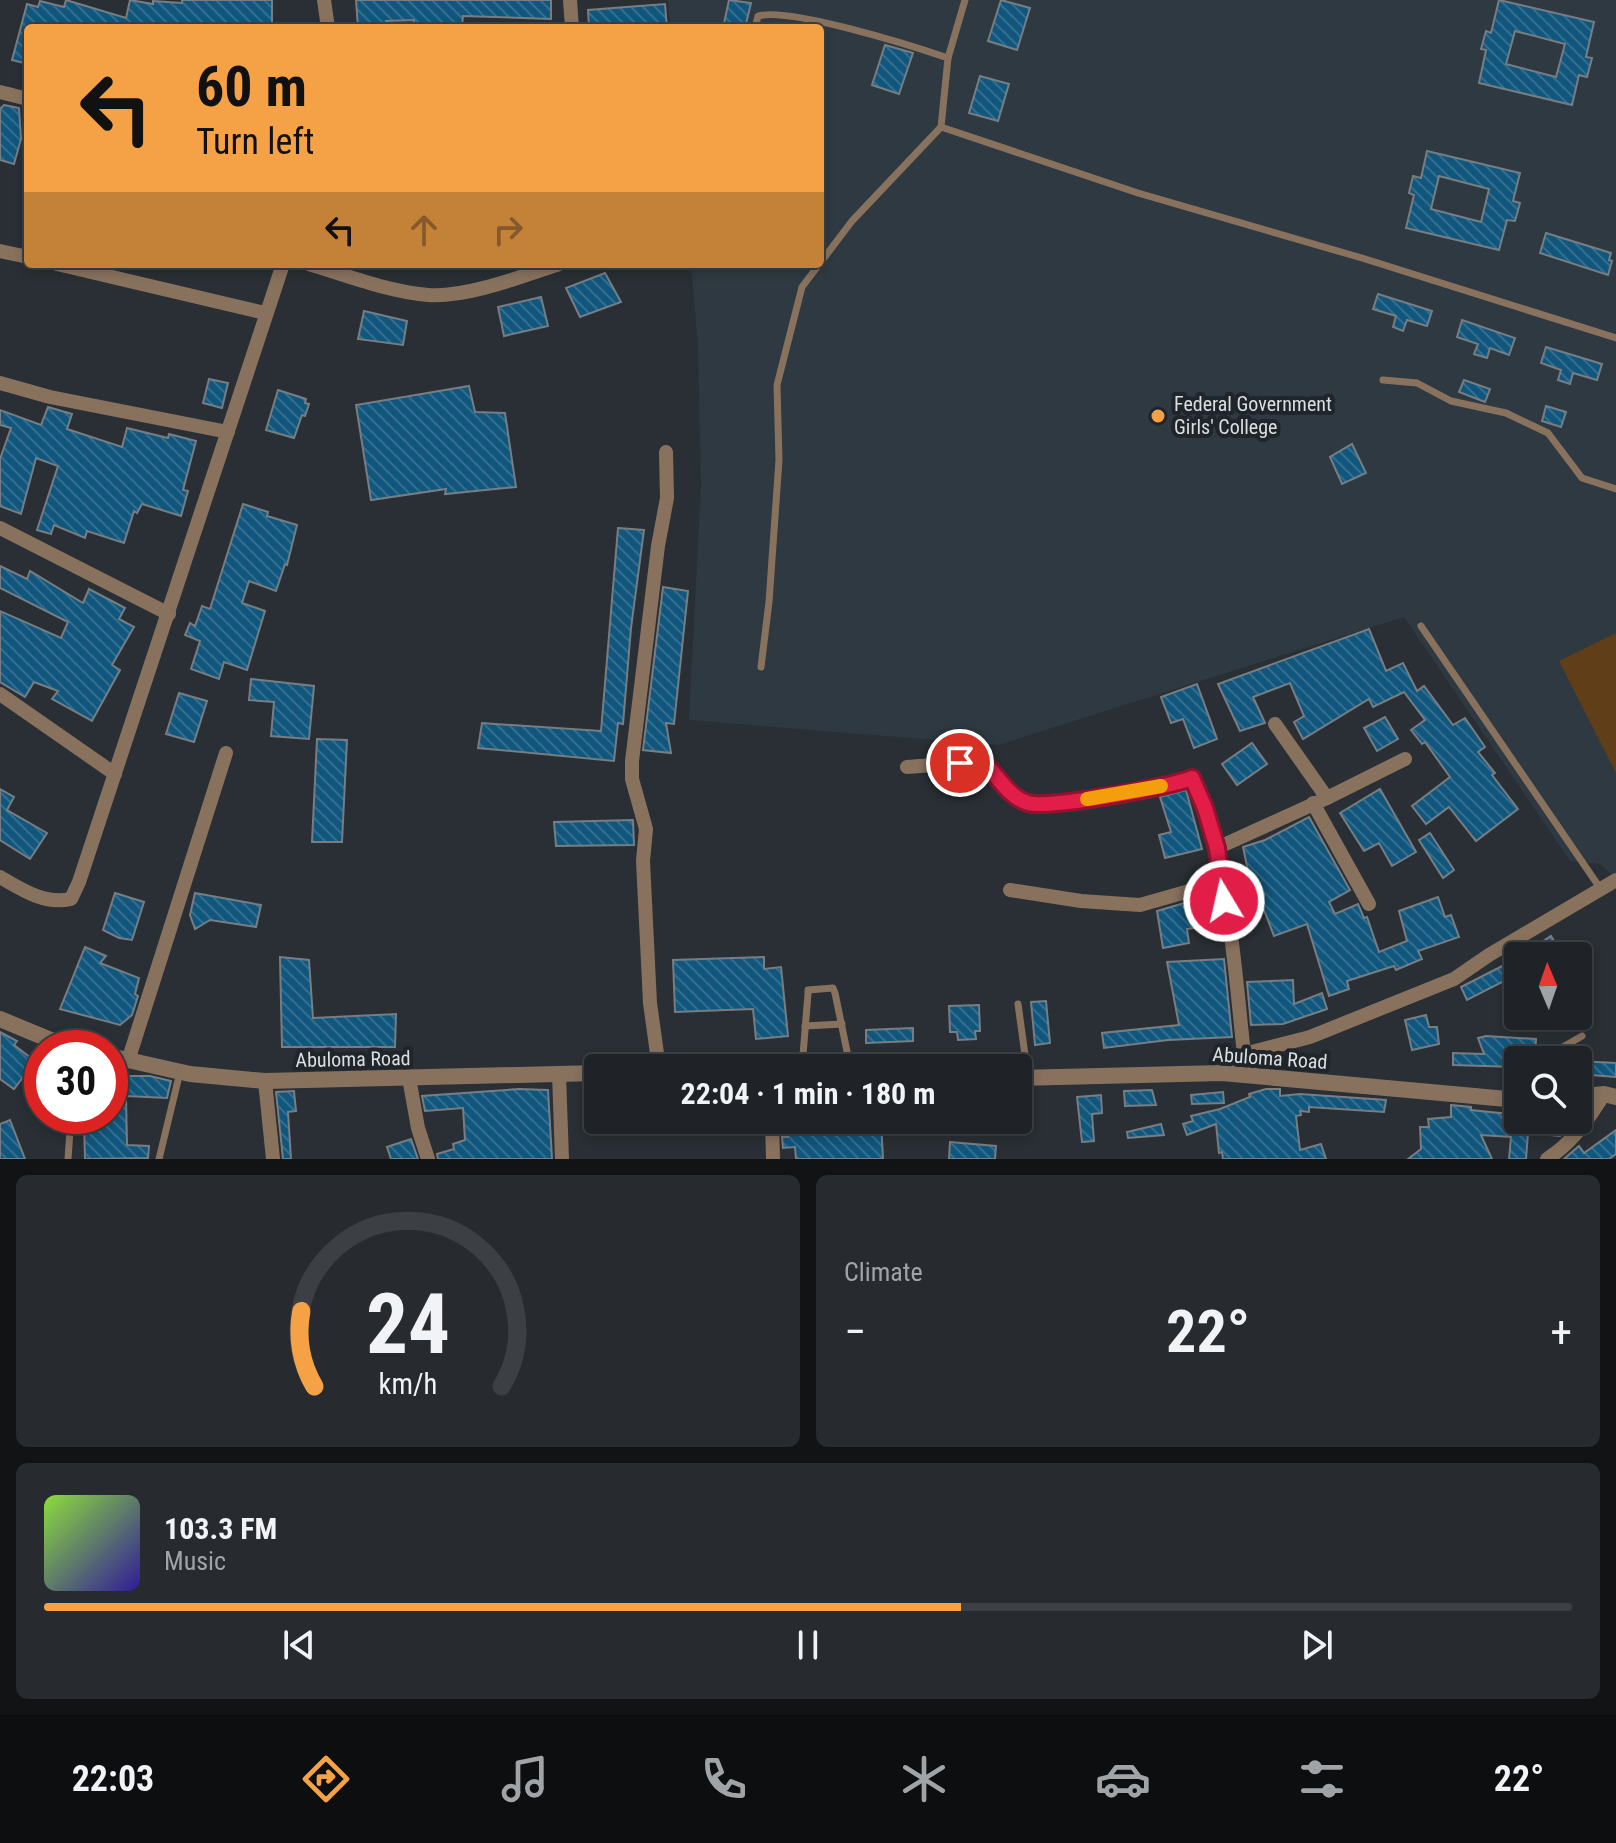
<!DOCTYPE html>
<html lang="en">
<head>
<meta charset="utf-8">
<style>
  body { margin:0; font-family:"Roboto Condensed",sans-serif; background:#272b2f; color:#f1f3f6; height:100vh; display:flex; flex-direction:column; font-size:30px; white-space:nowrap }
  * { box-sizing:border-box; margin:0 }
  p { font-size:26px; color:#a1a4a7 }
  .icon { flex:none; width:44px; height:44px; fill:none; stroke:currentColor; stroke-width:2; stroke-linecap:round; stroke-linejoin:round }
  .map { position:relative; height:1159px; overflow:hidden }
  .sheet { display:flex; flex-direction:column; gap:16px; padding:16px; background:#111315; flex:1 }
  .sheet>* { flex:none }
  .banner { position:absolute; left:24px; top:24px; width:800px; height:244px; border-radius:8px; box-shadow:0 4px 12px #0003,0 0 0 2px #3c4044; background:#f5a246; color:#111; overflow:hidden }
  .needle { width:52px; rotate:358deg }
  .fabs { position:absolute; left:1504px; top:942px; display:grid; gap:16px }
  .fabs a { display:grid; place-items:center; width:88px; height:88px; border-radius:8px; background:#1f2327; box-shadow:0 4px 12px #0003,0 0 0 2px #3c4044; font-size:40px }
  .speed { position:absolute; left:24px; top:1030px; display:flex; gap:16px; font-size:40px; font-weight:700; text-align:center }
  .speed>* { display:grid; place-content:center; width:104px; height:104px; border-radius:50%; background:#1f2327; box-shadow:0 4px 12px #0003,0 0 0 2px #3c4044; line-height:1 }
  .speed .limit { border:12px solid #d22; background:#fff; color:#111 }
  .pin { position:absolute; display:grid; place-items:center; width:68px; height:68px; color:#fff; margin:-34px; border:4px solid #fff; border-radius:50%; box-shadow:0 2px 8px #0007 }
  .me { position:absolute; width:88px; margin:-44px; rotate:351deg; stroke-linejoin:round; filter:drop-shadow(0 0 6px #0008) }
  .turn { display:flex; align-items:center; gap:28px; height:168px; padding:0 40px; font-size:36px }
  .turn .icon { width:104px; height:104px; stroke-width:2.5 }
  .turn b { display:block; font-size:56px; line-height:68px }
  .lanes { display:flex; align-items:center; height:76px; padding:0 40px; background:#0003; justify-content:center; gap:40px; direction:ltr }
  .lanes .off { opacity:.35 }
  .big { font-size:60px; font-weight:700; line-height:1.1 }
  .sheet .tile { flex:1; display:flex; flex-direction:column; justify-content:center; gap:12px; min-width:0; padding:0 28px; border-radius:12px; background:#272b2f }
  .sheet .dial { align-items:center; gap:0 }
  .dial svg { height:208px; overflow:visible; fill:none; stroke:#3c4044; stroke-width:7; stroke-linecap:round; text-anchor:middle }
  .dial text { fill:#f1f3f6; stroke:none }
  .song { display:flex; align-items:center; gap:24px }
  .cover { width:96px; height:96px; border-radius:12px; background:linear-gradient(135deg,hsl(90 70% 55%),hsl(250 70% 35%)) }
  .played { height:8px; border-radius:4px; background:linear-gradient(90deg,#f5a246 60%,#3c4044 60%) }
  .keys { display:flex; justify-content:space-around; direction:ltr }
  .heat { display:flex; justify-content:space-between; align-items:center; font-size:44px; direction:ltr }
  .sheet .tiles { flex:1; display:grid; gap:16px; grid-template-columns:1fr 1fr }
  .tile:last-child { grid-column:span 2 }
  .trip { position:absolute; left:584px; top:1054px; width:448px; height:80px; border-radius:8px; background:#1f2327; box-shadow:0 4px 12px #0003,0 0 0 2px #3c4044; font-weight:700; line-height:80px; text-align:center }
  .tabs { display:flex; height:128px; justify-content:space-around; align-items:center; background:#0c0e10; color:#a1a4a7 }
  .tabs .icon { width:56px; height:56px }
  .tabs .selected { color:#f5a246 }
  .tabs b { font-size:36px; color:#f1f3f6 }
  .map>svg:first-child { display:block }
  .built { fill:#2e3941 }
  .garden { fill:#603e18 }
  .building { fill:url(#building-back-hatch); stroke:#767e83; stroke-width:2; fill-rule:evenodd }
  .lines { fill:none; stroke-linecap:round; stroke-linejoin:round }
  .service { stroke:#88725e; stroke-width:7 }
  .minor { stroke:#88725e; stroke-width:14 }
  .tertiary { stroke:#88725e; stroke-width:16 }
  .route-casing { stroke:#92132f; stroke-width:20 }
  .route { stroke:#e11d48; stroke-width:14 }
  .slow { stroke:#f59e0b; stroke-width:14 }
  .poi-dot { fill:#f5a246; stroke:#1f252a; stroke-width:3 }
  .labels { text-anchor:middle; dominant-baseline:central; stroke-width:8; stroke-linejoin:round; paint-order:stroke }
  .poi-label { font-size:20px; fill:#dbdfe2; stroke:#1f252a; text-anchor:start }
  .street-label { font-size:20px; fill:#dbdfe2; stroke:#1f252a }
</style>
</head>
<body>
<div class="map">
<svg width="1616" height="1159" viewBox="0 0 1616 1159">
  <defs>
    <pattern id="building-back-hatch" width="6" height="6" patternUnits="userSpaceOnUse" patternTransform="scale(2)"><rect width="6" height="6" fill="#11567d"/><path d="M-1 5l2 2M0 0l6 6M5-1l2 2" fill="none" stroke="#336e8f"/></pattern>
  </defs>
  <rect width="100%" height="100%" fill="#292f34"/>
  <path class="built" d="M668,0h948v878l-16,-14 -30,-3 -166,-244 -406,128 -309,-25 12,-236 -3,-136 -7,-84h129v-236h-150z"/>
  <path class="garden" d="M1616,633v140l-57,-112z"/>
  <g class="building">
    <path d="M66,0l60,18 4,-18 23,4v-3l29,2v-3h90v28h-244v36l-16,-4 15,-56 11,3 2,-6 24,6z"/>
    <path d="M356,0h195v19l-88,-3 -1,10 -48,-2v-4l-28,1v7h-28z"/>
    <path d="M729,0l22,3 -6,25h-22z"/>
    <path d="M1001,0l29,8 -13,42 -29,-9z"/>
    <path d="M1499,0l95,22 -8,35 6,1 -5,19 -8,-2 -7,30 -93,-22 7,-33 -5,-1 5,-18 5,2zM1515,31l50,13 -9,33 -50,-13z"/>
    <path d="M665,4l2,24h-78l-1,-18z"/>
    <path d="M885,45l28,8 -14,41 -27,-9z"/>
    <path d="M980,76l29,8 -11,37 -29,-8z"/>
    <path d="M4,105l15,3 2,31 -7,25 -14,-4v-51z"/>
    <path d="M1427,151l93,22 -7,28 7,2 -5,18 -8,-1 -8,30 -93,-22 8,-33 -5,-2 4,-17 8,2zM1439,176l50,13 -8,33 -50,-13z"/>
    <path d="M1546,233l65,20 -2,7 3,1 -4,14 -68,-22z"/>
    <path d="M605,273l16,29 -41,15 -14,-29z"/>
    <path d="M1378,294l54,17 -5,15 -20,-6 -4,11 -10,-4 3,-11 -23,-7z"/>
    <path d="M541,297l7,29 -44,10 -6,-29z"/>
    <path d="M364,311l43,10 -4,24 -45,-6z"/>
    <path d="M1462,320l53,18 -6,17 -19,-7 -3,10 -13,-4 4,-10 -21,-7z"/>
    <path d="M1546,347l56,17 -5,16 -24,-7 -3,11 -12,-4 3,-10 -20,-7z"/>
    <path d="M209,379l19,4 -6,25 -19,-5z"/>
    <path d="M1464,380l26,9 -5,13 -26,-10z"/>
    <path d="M469,386l6,26 30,1 11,74 -71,7 1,-5 -75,11 -15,-95z"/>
    <path d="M278,390l28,9 -1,4 4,1 -4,12 -3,-1 -8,23 -28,-8z"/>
    <path d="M1546,406l20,6 -5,15 -19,-6z"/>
    <path d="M48,407l24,7 -5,15 55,18 5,-19 41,10 1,-4 27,7 -13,49 5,1 -7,25 -39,-12 -5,9 -3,-2 -10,32 -37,-12 -2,7 -31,-13 -3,9 -14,-4 21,-64 -22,-8 -15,56 -21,-8v-47l11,-31 -11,-3v-15l41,15z"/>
    <path d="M1352,444l14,29 -24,11 -12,-27z"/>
    <path d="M243,504l25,8 -1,4 30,9 -10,40 -2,-1 -9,27 -27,-10 -7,22 23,8 -18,59 -23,-8 -5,17 -28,-10 9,-28 -15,-6 5,-12 5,3 7,-20 8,3z"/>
    <path d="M618,528l26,2 -13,98 -8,96 -5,-1 -4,38 -136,-13 4,-25 119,8z"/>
    <path d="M0,566l27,13 3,-8 53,32 6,-14 36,19 -6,11 15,8 -22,38 8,5 -28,51 -40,-22 6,-8 -24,-9 -9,15 -25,-15v-71l61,27 7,-16 -68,-34z"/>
    <path d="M663,587l25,4 -14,133 -8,-1 5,30 -28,-3z"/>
    <path d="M1369,629l17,42 17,-8 14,28 7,-5 29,39 12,-7 20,29 -7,5 17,21 -3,2 26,34 -42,32 -27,-34 -23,17 -14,-18 38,-29 -25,-35 -3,2 -11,-14 14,-10 -21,-28 -31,15 -4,-8 -66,40 -9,-17 10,-6 -14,-33 -37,14 12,26 -25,8 -22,-47z"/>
    <path d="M251,679l63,7 -5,53 -38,-3 3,-34 -25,-2z"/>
    <path d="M1197,684l20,55 -23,9 -11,-29 -12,4 -10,-26z"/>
    <path d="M179,693l28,8 -13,41 -28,-8z"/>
    <path d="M1385,717l13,22 -21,12 -13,-23z"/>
    <path d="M317,739l30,1 -5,102h-30z"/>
    <path d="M1252,743l15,21 -30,21 -15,-21z"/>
    <path d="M0,789l14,8 -7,13 40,23 -17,26 -30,-19z"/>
    <path d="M1380,789l36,63 -24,14 -13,-23 -15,8 -24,-38z"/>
    <path d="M1186,790l16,59 -37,9 -6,-23 12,-3 -11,-35z"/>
    <path d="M1309,817l41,73 -21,12 6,12 23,-10 6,14 3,-1 12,35 28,-11 -8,-30 39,-14 7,20 6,-2 8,22 -41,14 4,8 -26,11 -2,-4 -47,15 2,8 -20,7 -22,-72 -33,12 -23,-60h-2l-6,-29 22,-7z"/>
    <path d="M633,820l1,25 -78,1 -2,-24z"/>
    <path d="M1430,833l24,37 -11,8 -24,-38z"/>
    <path d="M115,893l29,9 -12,38 -13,-2 -16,-8z"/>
    <path d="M195,893l66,12 -5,22 -46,-7 -15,9 -5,-14z"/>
    <path d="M1215,894l4,30 -32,5 2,14 -26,5 -6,-37z"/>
    <path d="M1551,936l10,16 -6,4h-34z"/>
    <path d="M85,947l21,9 -6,7 39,15 -4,16 3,2 -6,19 -12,10 -60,-16z"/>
    <path d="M280,957l29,3 4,58 83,-4 -1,33h-113z"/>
    <path d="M764,957v12l17,-2 7,69 -32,3 -3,-30 -78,3 -2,-52z"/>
    <path d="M1518,958v16l-51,26 -6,-13z"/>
    <path d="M1224,959l8,78 -64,3 -64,8 -2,-15 77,-8 -12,-63z"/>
    <path d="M1293,980l1,24 28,-11 5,16 -44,15 -32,1 -4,-43z"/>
    <path d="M1046,1001l4,42 -15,2 -4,-43z"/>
    <path d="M979,1005l1,26h-5l1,8 -18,1 -1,-8h-7l-1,-26z"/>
    <path d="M1426,1015l3,12h8l2,17 -27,6 -7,-30z"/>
    <path d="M913,1028v13l-47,2v-13z"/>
    <path d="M0,1032l17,9 -3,4 21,16 -21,28 -14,-10z"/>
    <path d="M1486,1036l50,3 -1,21h-20v7l-62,-2v-12l31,1 -6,-16z"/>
    <path d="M1578,1061l38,2v14l-38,-3z"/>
    <path d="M110,1073h15v3h25l21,5 -4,17 -41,-2 1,49 22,1 -1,12 -63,1 -1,-38h5v-5h21z"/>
    <path d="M519,1089l29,1 4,69h-114l-1,-5 17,-5 -1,-5 12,-4 -2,-32 -38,3 -3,-15z"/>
    <path d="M1266,1089h14v7l20,-2 86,6 -2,12 -75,-5v5l-9,-1 1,4 -5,1 4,34 21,-6 5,15h-103l-1,-7 -3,1 -3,-29 -29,11 -4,-11 10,-3 -2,-5 29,-7 30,-12 -1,-3z"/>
    <path d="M1152,1090l4,15 -31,1 -1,-15z"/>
    <path d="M294,1091l2,20 -8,1 3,47h-8l-7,-67z"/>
    <path d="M1223,1092l1,11 -32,1 -1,-9z"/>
    <path d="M1101,1095l1,18 -10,1 2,27 -12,1 -5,-45z"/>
    <path d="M1451,1105l20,2v3l47,5v5h54l-1,4 -11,12 -32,-3 -2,26h-17l2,-22 -30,-2 11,24h-84l13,-10 -1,-22h9l-1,-8 23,-2z"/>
    <path d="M10,1120l15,39h-25v-35z"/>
    <path d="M832,1120h49l2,39h-87l-1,-12 -12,1 -1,-11h6l-1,-4 8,-1 -1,-7 15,-2 1,8 22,-2z"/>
    <path d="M1161,1124l3,11 -36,3 -1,-6z"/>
    <path d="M1616,1130v24l-7,5h-45l15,-13 5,7z"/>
    <path d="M411,1139l7,20h-27l-4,-12z"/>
    <path d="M950,1142l46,4 -1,13h-46z"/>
  </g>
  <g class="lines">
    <g class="service">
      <path d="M965,0l-17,58 -7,69 197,66 224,65 254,80"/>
      <path d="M755,28l3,-12c31,-9 155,30 190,42"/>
      <path d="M1383,380l34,3 34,18 55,12 42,20 34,45 34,11"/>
      <path d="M1421,626l179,262"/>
      <path d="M761,667l8,-65 10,-142 -2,-75 25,-98 50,-66 89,-94"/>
      <path d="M1018,1004l10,73"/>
      <path d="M805,1026l37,-2"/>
      <path d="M660,1059l88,-3v12"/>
      <path d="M1546,1060l5,-6 31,-18"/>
      <path d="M802,1067l6,-73v-4l25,-2 2,5 15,73"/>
      <path d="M68,1159l3,-43"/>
      <path d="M159,1159l21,-87"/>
    </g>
    <g class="minor">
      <path d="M324,0l4,28"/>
      <path d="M570,0l2,28"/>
      <path d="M0,92l28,7"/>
      <path d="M0,251l28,6"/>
      <path d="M57,264l208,49"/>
      <path d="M309,264c39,12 78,27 119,31 38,3 95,-19 131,-31"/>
      <path d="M0,383l50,14 178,35"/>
      <path d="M0,528l169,86"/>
      <path d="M0,694l115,80"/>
      <path d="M1275,724l52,74"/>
      <path d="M907,767l53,-4 27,3c12,12 23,32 41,37 22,6 140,-16 164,-25 37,84 42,186 52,276"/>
      <path d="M1313,803l56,101"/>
      <path d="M1217,848l110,-50 78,-39"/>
      <path d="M0,877c22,13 45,28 71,22l8,-17 204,-618"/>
      <path d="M1010,890l71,11 59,4 81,-23"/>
      <path d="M128,1061l98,-308"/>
      <path d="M659,1068l-9,-65 -7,-142 3,-32 -14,-50v-18l26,-215 9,-48 -1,-46"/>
      <path d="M1222,1073l22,-19 66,-17 144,-58 35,-24 127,-75"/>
      <path d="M559,1074l3,85"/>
      <path d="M409,1078l9,50 10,31"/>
      <path d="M265,1081l8,78"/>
      <path d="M772,1120l1,39"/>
      <path d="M1547,1159c26,-17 41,-39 57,-65"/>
    </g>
    <g class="tertiary">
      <path d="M0,1019l53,22 28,7"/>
      <path d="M110,1056l80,18 75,7 333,-8"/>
      <path d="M786,1068h84"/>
      <path d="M1018,1078l204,-5 296,27"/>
      <path d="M1578,1097l26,-3 12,3"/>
    </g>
  </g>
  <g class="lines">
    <g class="route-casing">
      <path id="route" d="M960,763l27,3c12,12 23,32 41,37 21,6 140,-16 164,-25l13,30 12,40 7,53"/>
    </g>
    <use href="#route" class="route"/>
    <path class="slow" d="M1087,799l74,-13"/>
  </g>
  <circle class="poi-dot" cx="1158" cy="416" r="8"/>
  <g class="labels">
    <g class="poi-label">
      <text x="1174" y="404">Federal Government<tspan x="1174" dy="23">Girls' College</tspan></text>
    </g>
    <g class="street-label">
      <text transform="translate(1270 1058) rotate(4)">Abuloma Road</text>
      <text transform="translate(353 1059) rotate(-1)">Abuloma Road</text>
    </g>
  </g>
</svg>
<div class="fabs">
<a><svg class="needle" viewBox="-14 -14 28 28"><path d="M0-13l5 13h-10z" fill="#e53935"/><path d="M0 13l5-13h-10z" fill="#a1a4a7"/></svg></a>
<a><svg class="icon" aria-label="search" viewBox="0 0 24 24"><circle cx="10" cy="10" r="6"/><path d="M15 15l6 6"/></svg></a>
</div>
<div class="speed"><div class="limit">30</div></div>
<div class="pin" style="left:960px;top:763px;background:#d93025"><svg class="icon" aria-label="arrive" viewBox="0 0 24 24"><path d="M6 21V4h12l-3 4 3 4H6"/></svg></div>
<svg class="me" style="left:1224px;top:901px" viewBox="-20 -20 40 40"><circle r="17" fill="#e11d48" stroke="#fff" stroke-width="3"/><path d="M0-11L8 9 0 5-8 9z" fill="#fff"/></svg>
<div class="trip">22:04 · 1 min · 180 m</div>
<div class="banner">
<div class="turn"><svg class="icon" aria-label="left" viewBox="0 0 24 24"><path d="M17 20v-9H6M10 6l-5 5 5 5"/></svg><div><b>60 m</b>Turn left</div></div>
<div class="lanes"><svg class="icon" aria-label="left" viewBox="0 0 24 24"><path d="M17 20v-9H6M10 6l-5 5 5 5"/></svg><svg class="icon off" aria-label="ahead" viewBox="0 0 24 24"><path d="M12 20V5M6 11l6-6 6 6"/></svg><svg class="icon off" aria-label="right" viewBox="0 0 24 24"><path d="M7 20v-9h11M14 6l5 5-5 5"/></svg></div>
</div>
</div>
<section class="sheet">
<div class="tiles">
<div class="tile dial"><svg viewBox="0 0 100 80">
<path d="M14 69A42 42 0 1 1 86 69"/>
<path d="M14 69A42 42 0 0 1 9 40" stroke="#f5a246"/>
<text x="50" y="56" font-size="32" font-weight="700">24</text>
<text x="50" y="72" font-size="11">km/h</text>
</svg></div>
<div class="tile"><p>Climate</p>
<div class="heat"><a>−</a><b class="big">22°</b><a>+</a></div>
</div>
<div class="tile">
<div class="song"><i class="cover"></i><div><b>103.3 FM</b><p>Music</p></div></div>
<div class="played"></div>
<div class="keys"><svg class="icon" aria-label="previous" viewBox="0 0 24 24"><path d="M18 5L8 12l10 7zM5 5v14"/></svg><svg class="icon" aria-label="pause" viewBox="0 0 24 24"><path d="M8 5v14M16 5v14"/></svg><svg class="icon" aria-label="next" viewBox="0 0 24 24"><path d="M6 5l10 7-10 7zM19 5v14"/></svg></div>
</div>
</div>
</section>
<nav class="tabs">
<b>22:03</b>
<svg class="icon selected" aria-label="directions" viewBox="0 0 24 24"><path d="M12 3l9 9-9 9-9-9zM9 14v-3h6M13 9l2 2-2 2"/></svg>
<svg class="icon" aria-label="music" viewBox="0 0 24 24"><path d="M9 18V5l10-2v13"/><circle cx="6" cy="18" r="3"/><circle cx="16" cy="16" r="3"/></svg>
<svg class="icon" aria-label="phone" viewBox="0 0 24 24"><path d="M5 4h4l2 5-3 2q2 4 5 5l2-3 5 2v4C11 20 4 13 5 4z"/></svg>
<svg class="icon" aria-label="climate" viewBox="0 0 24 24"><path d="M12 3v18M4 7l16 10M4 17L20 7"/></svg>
<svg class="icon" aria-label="car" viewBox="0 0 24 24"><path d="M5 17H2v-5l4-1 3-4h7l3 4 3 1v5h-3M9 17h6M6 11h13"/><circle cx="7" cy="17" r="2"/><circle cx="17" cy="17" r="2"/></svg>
<svg class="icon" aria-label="filters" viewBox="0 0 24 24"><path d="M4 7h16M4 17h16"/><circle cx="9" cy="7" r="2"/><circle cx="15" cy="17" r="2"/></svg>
<b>22°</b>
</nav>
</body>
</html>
